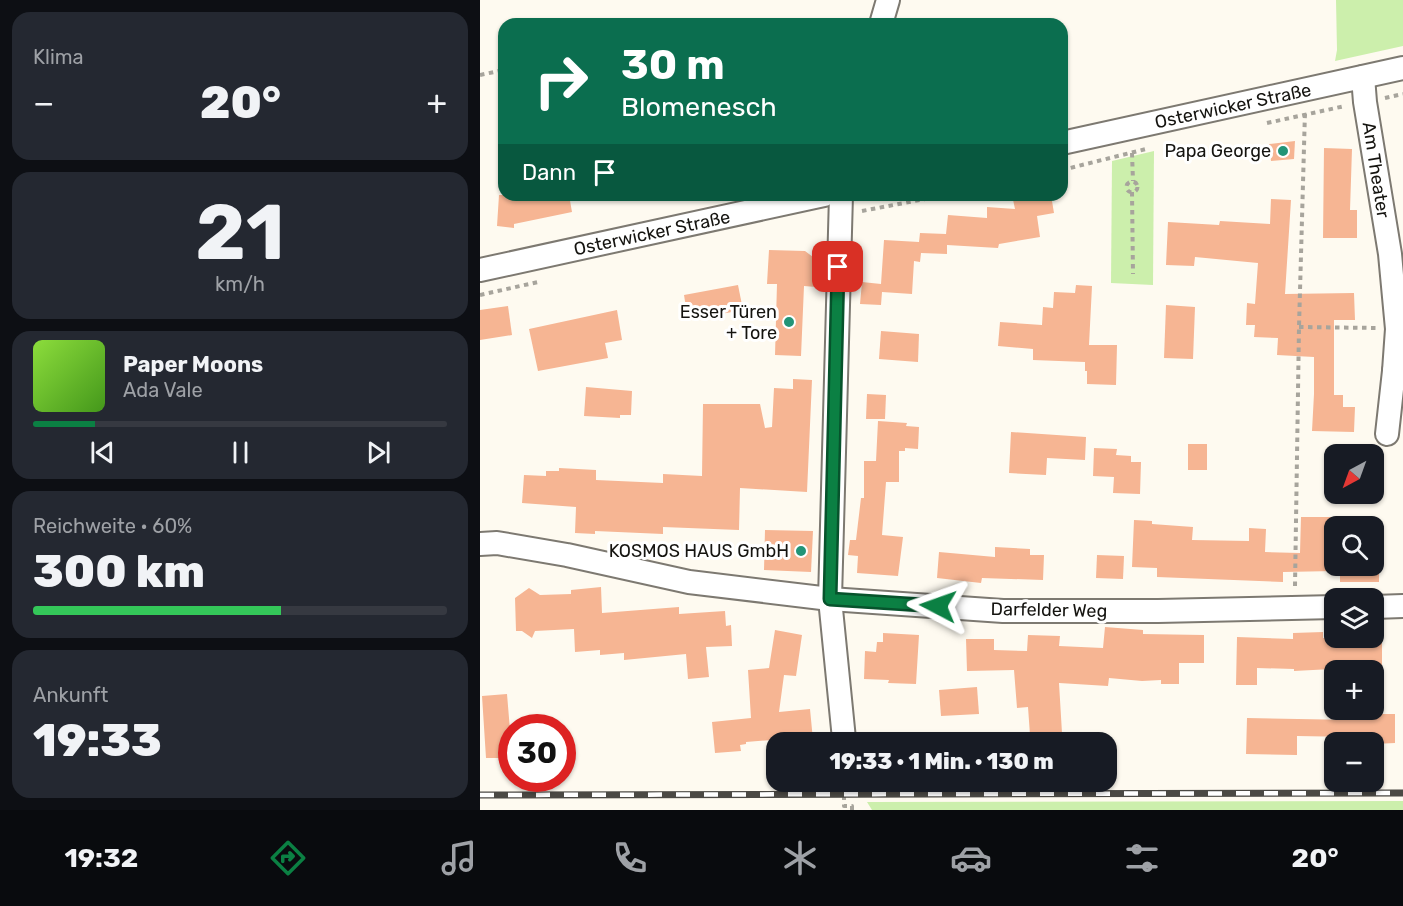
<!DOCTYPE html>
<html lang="de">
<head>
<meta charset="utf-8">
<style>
  body { margin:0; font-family:Rubik,sans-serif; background:#242831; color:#f1f3f6; height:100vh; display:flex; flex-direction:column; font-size:22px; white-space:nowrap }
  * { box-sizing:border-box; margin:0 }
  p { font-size:20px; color:#9ea1a6 }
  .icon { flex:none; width:33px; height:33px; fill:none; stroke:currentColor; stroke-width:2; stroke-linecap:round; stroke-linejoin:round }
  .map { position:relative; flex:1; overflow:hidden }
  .panel { display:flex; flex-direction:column; gap:12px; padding:12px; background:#0d0f14; width:480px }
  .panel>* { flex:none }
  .hud { position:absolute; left:18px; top:18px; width:570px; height:183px; border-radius:18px; box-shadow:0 2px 4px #0004; background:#0b6e4f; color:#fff; overflow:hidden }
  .needle { width:39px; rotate:221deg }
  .tools { position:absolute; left:844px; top:444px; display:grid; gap:12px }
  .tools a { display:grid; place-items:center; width:60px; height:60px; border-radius:12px; background:#171b24; box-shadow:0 2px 4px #0004; font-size:30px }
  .speed { position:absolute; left:18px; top:714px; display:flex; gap:12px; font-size:30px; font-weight:700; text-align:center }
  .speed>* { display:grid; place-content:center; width:78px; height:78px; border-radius:50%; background:#171b24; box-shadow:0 2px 4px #0004; line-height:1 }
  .speed .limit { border:9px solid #d22; background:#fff; color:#111 }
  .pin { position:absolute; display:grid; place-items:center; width:51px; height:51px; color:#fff; margin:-26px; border-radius:12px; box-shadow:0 3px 9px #0006 }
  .me { position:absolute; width:66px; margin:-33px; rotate:274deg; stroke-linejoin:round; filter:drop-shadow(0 0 4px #0008) }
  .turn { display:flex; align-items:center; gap:21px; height:126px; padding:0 24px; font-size:27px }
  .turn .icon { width:78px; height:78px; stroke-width:2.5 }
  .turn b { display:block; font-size:42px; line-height:51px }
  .then { display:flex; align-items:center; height:57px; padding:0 24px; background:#0003; gap:12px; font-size:22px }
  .big { font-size:45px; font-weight:800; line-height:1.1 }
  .panel .widget { flex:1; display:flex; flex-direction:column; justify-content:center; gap:9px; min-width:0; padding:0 21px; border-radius:18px; background:#242831 }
  .panel .dial { align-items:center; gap:0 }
  .dial b { font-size:78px; line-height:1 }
  .song { display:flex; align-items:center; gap:18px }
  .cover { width:72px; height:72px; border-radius:9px; background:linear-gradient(135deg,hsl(90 70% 55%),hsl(100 70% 35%)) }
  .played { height:6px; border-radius:3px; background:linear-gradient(90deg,#0b8043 15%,#363941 15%) }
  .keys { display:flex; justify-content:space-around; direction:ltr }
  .heat { display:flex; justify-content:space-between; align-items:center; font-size:33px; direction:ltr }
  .charge { height:9px; border-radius:4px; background:linear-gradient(90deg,#34c759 60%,#363941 0) }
  .trip { position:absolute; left:286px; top:732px; width:351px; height:60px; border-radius:18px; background:#171b24; box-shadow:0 2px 4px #0004; font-weight:800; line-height:60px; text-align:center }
  .tab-bar { display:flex; height:96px; justify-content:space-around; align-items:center; background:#090b0e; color:#9ea1a6 }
  .tab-bar .icon { width:42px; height:42px }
  .tab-bar .current { color:#0b8043 }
  .tab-bar b { font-size:27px; color:#f1f3f6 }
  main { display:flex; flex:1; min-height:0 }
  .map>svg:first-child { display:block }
  .green { fill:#ccefac }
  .building { fill:#f6b593 }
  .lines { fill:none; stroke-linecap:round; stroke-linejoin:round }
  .minor-casing { stroke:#7d7971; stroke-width:26 }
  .path { stroke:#a7a49c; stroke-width:4; stroke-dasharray:4.5 4.5; stroke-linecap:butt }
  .minor { stroke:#fff; stroke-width:22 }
  .rail-casing { stroke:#4b4944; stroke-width:7 }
  .rail { stroke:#fff; stroke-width:4.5; stroke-dasharray:14; stroke-linecap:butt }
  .route-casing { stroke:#07532c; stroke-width:15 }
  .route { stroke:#0b8043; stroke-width:10 }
  .poi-dot { fill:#229477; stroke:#fff; stroke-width:2 }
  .labels { text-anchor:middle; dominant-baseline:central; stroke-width:6; stroke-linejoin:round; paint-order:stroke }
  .street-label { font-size:18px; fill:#151410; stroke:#fff }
  .poi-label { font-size:18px; fill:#151410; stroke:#fff; text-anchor:end }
</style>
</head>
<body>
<main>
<section class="panel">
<div class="widget"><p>Klima</p>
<div class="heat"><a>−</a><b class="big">20°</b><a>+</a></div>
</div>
<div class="widget dial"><b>21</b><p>km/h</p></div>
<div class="widget">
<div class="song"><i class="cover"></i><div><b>Paper Moons</b><p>Ada Vale</p></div></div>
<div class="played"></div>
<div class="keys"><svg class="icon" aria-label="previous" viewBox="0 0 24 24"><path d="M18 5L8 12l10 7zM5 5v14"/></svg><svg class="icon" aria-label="pause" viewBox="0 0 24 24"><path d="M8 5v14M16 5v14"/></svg><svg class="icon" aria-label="next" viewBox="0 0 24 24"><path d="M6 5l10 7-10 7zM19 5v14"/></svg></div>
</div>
<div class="widget"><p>Reichweite · 60%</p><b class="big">300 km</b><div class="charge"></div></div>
<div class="widget"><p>Ankunft</p><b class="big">19:33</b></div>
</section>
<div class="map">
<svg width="923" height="810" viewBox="0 0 923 810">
  <rect width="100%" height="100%" fill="#fefaf0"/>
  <g class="green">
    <path d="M856,0h67v46l-68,15 2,-11z"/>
    <path d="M674,151l-1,134 -42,-2 1,-122z"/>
    <path d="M923,801v9h-531l-5,-8z"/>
  </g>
  <g class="building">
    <path d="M815,141l-1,18 -23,2 -2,-17z"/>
    <path d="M844,148l28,1 -2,61h7v28h-34z"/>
    <path d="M19,195h70l3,17 -58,12v4l-17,-2z"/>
    <path d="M532,195h39l3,18 -17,3 3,21 -41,7 -1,4 -51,-3v9l-26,-1 -1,9 -6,-1 -2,33 -30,-2 -1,13 -21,-1 2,-22 19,2 3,-44 35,2 1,-9 26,1 2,-19 39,3v-11l28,2z"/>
    <path d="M791,199l20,1 -6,94 69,-1 1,27h-21v75h9v12h12l-1,25 -42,-1 2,-37v-37l-37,-2 1,-17 -24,-1 1,-12h-9l1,-22 8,1 3,-41 -63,-6 -1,9 -28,-1 2,-43 51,3 1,-4 50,3z"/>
    <path d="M289,250l36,1 12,9 -1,27 -12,-1 -3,70 -26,-1 2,-71h-10z"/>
    <path d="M258,285l5,25 -55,10 -4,-25z"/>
    <path d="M596,285l16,1 -3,59h28l-1,40 -29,-1v-13h-2v-9l-52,-2v-11l-35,-3 2,-24 42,3 1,-18 10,1 1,-16 21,1z"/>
    <path d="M686,305l29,2 -2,52 -29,-1z"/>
    <path d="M28,306l4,29 -32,5v-30z"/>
    <path d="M137,310l5,30 -17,3 3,15 -70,13 -9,-42z"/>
    <path d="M401,331l38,3 -1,28 -39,-3z"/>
    <path d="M313,379l19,1 -5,112 -67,-4 -1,42 -76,-3v7l-68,-3v3l-20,-1 1,-26 -54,-4 2,-28 22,1v-5h13v-3l37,2v10l67,3v-9l39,2 1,-72h57l5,24 7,-1 2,-39 19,1z"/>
    <path d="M106,387l46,4 -1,24h-11v3l-36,-2z"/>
    <path d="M387,394l19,1 -1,24h-19z"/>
    <path d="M398,421l29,2 -1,3 13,1 -1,22 -13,-1v3h-6v31h-13l-4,53 21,2 -5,39 -41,-3 1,-17 -10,-1 2,-15h6l5,-42h3v-37h12z"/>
    <path d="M531,432l75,5 -1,23 -38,-2 -1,17 -37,-2z"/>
    <rect x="708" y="444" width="19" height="26"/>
    <path d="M614,448l23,1 -1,6 15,1v6h10l-1,32 -27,-1 1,-16 -21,-1z"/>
    <path d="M821,517h34v54l-52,1v10l-126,-5v-9l-25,-1 2,-47 18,1v3l41,3 -1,13 57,1v-13l17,1 -1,23 35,1z"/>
    <path d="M285,530l48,1 -2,41 -47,-2z"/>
    <path d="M515,547l35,2v6h14l-1,25 -61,-2 -1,5 -44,-5 2,-26 56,5z"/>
    <path d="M617,555l27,1 -1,23 -27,-1z"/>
    <rect x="860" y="566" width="39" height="16"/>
    <path d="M121,587l1,26 77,-6v7l46,-3 1,15 5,-1 1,21 -26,1 3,30 -21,2 -2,-25 -62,6v-7l-24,2v-5l-25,2 -1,-23 -39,2 -3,7 -10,-7h-6l-1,-33 14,-10 11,7 31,-1v-4z"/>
    <path d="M625,627l38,3v4l61,1v28h-25v21h-18v-4l-19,1 -33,-3 -1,8 -49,-3 3,50 -32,2 -2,-28 -11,1 -3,-38 -47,1 -1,-32h28v11l33,1 1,-16 32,1 -1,10 44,2z"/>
    <path d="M295,630l27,5 -6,41 -12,-1 -5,37 31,-3 3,31 -17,2v-4l-50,4v2l-6,1 1,6 -26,2 -3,-31 39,-4 -3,-48 21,-2z"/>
    <path d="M843,632v6h59v32h-31v-2l-57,3v-2l-37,-1v17h-21l1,-48 56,2v-6z"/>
    <path d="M403,633l36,2 -3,49 -28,-1 1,-3 -25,-1 1,-28 11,1 1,-10h6z"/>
    <path d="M497,687l2,27 -38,2 -2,-26z"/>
    <path d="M27,694l3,36h2v28h-26l-4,-62z"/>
    <path d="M899,710v4h16v29l-21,1v-2h-21v-5l-56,-1v19l-51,-1 1,-36 106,2 -1,-5h3v-4z"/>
  </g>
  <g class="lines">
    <g class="minor-casing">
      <g id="minor">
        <path d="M401,24l7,-24"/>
        <path d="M883,77l2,25 25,152 7,75 -3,42h9"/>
        <path d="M582,143l341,-75"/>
        <path d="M361,195l-11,404 14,140"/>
        <path d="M0,270l344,-75"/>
        <path d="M907,434l7,-63"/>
        <path d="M0,544l17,-1 70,12 122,27 141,17 173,12h155l177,-4"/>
        <path d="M894,607l29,-1"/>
      </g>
    </g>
    <g class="path">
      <path d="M0,75l24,-5"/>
      <path d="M905,98l18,-4"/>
      <path d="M787,123l78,-17"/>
      <path d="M652,153l1,28"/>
      <path d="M582,170l84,-21"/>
      <circle cx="652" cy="187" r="5.5"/>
      <path d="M652,192l1,82"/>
      <path d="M382,211l84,-16"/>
      <path d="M0,295l58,-13"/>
      <path d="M819,327l78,1"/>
      <path d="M815,586l4,-259 6,-216"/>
      <path d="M372,810v-4h-8v-23h8v-1"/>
    </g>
    <use href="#minor" class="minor"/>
    <g class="rail-casing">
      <path id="rail" d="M0,795l923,-2"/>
    </g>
    <use href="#rail" class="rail"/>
  </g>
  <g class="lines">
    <g class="route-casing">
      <path id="route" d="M358,267l-8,332 108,7"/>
    </g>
    <use href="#route" class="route"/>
  </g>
  <g class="poi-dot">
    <circle cx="803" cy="151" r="6"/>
    <circle cx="309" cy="322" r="6"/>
    <circle cx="321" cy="551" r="6"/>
  </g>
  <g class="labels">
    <g class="street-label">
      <text transform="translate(753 106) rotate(-12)">Osterwicker Straße</text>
      <text transform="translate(896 170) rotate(81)">Am Theater</text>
      <text transform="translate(172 233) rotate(-12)">Osterwicker Straße</text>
      <text transform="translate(569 610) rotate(1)">Darfelder Weg</text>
    </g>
    <g class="poi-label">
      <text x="791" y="151">Papa George</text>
      <text x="297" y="312">Esser Türen<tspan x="297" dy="21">+ Tore</tspan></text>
      <text x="309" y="551">KOSMOS HAUS GmbH</text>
    </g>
  </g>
</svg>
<div class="tools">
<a><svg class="needle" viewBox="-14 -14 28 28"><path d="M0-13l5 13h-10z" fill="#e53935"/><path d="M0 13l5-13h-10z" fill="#9ea1a6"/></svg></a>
<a><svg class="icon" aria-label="search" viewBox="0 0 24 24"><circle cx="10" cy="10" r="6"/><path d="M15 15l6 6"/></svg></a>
<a><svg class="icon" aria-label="layers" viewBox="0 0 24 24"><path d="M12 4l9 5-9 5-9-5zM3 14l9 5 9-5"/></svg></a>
<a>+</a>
<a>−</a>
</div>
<div class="speed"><div class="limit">30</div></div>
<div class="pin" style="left:358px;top:267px;background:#d93025"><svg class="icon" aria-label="arrive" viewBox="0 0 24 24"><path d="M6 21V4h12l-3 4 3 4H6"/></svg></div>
<svg class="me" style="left:458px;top:606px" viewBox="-20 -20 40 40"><path d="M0-17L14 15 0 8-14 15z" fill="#0b8043" stroke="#fff" stroke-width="4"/></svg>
<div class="trip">19:33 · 1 Min. · 130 m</div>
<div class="hud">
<div class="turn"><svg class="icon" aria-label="right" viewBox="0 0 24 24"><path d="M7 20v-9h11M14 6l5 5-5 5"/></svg><div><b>30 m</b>Blomenesch</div></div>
<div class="then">Dann<svg class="icon" aria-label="arrive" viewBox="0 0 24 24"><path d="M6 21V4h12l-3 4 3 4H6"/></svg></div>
</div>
</div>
</main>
<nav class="tab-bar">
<b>19:32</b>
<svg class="icon current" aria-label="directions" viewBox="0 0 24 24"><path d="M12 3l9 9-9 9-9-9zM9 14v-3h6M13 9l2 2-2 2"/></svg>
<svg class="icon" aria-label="music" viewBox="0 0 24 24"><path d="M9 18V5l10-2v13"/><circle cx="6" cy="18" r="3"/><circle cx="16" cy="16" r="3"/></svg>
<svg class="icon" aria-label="phone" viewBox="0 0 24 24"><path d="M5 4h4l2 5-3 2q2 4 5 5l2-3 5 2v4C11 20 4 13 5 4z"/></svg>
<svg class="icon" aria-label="climate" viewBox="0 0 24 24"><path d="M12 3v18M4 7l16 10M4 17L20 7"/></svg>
<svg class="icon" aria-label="car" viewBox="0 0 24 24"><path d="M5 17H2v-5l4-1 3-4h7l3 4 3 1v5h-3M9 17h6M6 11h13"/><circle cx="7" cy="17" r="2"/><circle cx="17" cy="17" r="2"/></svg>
<svg class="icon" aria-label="filters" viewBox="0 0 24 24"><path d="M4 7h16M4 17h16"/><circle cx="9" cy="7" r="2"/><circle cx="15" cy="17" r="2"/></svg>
<b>20°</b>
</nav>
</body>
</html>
